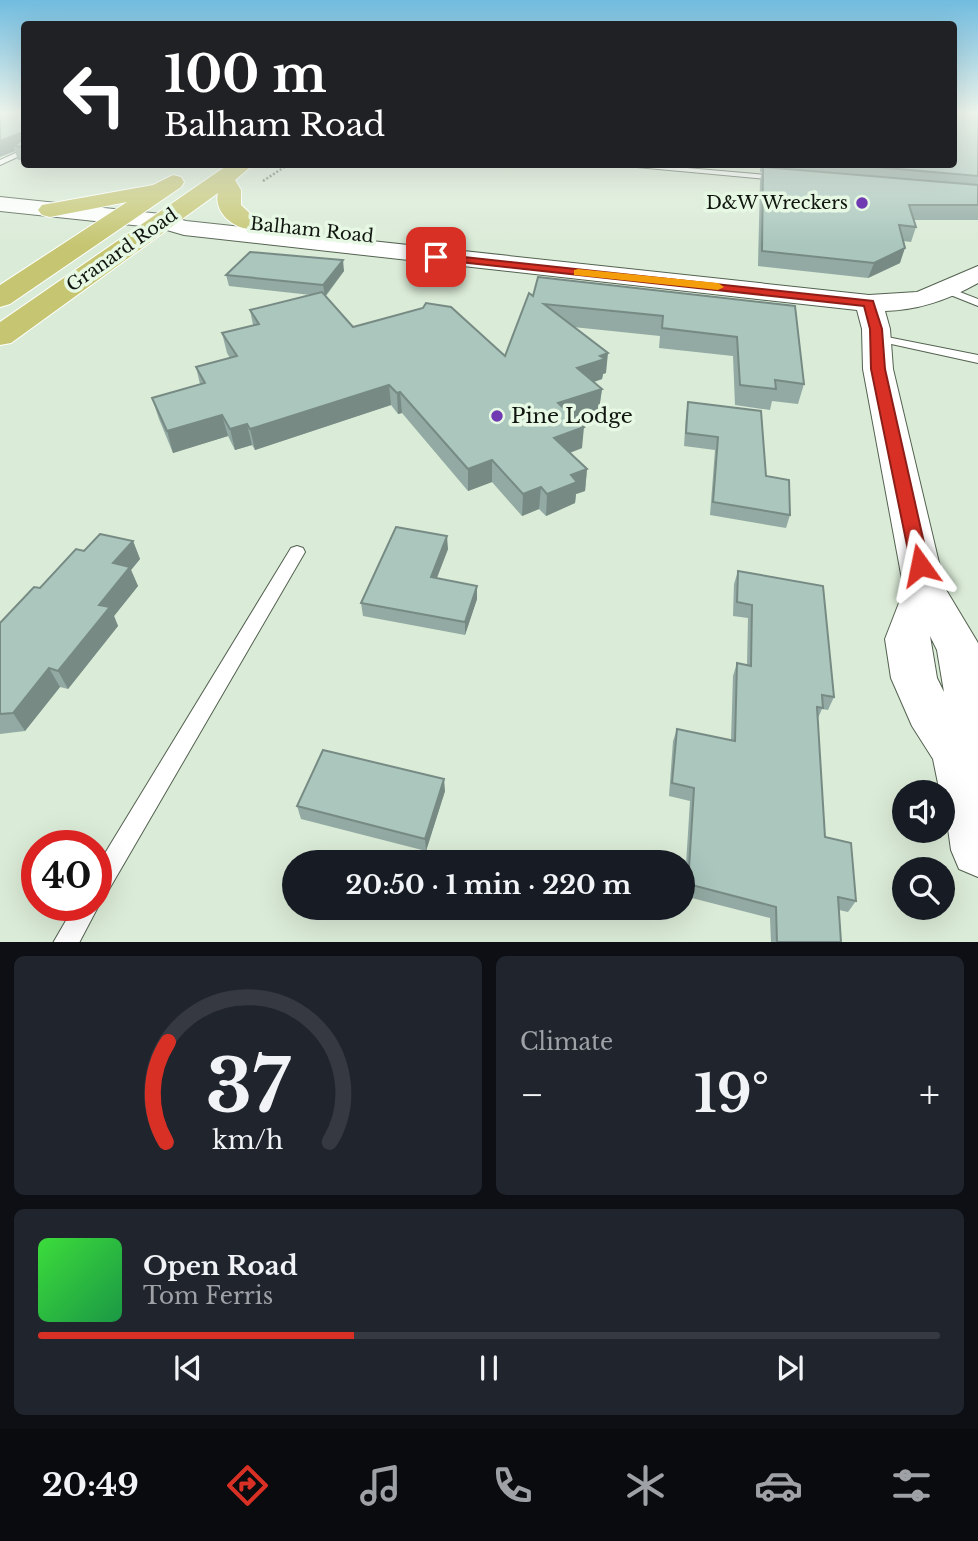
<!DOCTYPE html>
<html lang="en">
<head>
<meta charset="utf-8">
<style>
  body { margin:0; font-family:"Libre Baskerville",serif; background:#20242c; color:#f1f3f6; height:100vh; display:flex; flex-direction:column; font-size:26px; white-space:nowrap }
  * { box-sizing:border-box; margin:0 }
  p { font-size:23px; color:#9ea1a6 }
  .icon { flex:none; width:38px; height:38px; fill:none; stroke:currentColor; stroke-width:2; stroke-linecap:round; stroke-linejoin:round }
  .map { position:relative; height:942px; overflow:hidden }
  .sheet { display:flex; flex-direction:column; gap:14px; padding:14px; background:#0d0f14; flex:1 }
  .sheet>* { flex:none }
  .guide { position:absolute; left:21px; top:21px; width:936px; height:147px; border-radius:7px; box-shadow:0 7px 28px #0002; background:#202124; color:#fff; overflow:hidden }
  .controls { position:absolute; left:892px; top:780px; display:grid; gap:14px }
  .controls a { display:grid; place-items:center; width:63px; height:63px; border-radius:50%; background:#171b24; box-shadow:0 7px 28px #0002; font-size:35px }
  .speed { position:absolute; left:21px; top:830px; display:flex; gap:14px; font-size:35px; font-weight:700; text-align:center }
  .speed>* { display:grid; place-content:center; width:91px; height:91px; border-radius:50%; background:#171b24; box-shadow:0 7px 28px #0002; line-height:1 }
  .speed .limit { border:10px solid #d22; background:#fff; color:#111 }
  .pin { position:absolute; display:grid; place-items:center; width:60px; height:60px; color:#fff; margin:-30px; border-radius:14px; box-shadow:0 4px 10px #0006 }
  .me { position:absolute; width:77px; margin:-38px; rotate:348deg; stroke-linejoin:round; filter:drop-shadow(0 0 5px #0008) }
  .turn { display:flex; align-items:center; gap:24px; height:147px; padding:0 28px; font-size:32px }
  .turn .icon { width:91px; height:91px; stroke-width:2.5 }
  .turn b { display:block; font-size:49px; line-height:60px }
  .big { font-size:52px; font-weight:700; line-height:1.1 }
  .sheet .card { flex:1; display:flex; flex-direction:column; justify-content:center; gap:10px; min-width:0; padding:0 24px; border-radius:10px; background:#20242c }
  .sheet .dial { align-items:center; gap:0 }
  .dial svg { height:182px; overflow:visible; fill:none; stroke:#363941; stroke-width:7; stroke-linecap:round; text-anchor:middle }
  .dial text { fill:#f1f3f6; stroke:none }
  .song { display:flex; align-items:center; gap:21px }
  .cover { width:84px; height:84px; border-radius:10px; background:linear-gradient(135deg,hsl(120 70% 55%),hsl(140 70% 35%)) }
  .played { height:7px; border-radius:4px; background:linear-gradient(90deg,#d93025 35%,#363941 35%) }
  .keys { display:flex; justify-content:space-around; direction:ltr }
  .heat { display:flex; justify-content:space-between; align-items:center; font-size:38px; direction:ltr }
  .sheet .tiles { flex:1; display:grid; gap:14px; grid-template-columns:1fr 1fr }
  .card:last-child { grid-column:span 2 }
  .trip { position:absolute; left:282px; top:850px; width:413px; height:70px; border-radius:35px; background:#171b24; box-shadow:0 7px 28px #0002; font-weight:700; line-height:70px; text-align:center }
  .menu { display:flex; height:112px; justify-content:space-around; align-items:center; background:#090b0e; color:#9ea1a6 }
  .menu .icon { width:49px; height:49px }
  .menu .selected { color:#d93025 }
  .menu b { font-size:32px; color:#f1f3f6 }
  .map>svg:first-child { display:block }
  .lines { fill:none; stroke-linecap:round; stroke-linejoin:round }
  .service-casing { stroke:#536250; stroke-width:2 }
  .tertiary-casing { stroke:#536250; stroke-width:2 }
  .secondary-casing { stroke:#536250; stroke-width:2 }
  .trunk-casing { stroke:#fff; stroke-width:2 }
  .path { stroke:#6e796c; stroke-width:2.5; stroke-dasharray:2 2; stroke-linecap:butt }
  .service { fill:#fff; fill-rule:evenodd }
  .tertiary { fill:#fff; fill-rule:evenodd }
  .secondary { fill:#fff; fill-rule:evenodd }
  .trunk { fill:#c6c672; fill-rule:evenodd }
  .wall { fill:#92aaa3 }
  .shaded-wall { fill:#778b84 }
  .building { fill:#aac6bd; stroke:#778b84; stroke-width:2 }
  .route { fill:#d93025; stroke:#8d1f18; stroke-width:2 }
  .slow { fill:#f59e0b }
  .poi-dot { fill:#703bb2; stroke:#e7f9e4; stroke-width:2.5 }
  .labels { text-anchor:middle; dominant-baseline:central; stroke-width:7; stroke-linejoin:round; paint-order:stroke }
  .far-poi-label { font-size:18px; fill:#10160f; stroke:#e7f9e4; text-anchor:end }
  .far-street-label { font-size:18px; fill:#10160f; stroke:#e7f9e4 }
  .poi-label { font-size:21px; fill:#10160f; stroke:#e7f9e4; text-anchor:start }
</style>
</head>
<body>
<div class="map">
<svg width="978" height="943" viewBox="0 0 978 943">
  <rect width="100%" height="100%" fill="#daebd7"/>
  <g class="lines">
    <g class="service-casing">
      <g id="service">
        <path d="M24,149v5l-24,11v-5z"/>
        <path d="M604,164h37l137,12 4,2 -4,2z"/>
        <path d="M947,287l31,12v7l-35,-14v-4z"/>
        <path d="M877,335l101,20v8l-105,-23 -2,-2z"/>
        <path d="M297,546l6,2 2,4 -201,346 -6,3 1,4 -20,38h-26l22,-38h21v-37l195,-320z"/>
      </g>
    </g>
    <g class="tertiary-casing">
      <path id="tertiary" d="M161,214l25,7 683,74 48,-3 61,-26v17c-30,17 -59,27 -93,28l5,18 3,40 52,219 33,55v234l-19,-8 -8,-19 -8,-57h-3l-7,-34 -21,-33 -21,-48 -6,-39 19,-49 -41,-221 -1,-40 -5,-19 -673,-75 -31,-9 -3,-5 3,-5zM930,636l7,14 7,42 -7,-14z"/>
    </g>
    <g class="secondary-casing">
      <path id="secondary" d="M0,197l161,17 9,2 3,5 -3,5 -9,2 -161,-17z"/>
    </g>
    <g class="trunk-casing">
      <g id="trunk">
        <path d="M229,164h25l-19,16 6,10v15l19,18 -3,5c-19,5 -44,-14 -39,-35l-207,150 -11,2v-23z"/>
        <path d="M173,175l8,2 3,5 -3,5 -171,117 -10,3v-22l127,-83 -77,15 -8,-2 -4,-5 4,-5 111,-20z"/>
      </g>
    </g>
    <path class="path" d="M263,181l26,-17"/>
    <use href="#service" class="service"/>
    <use href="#tertiary" class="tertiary"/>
    <use href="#secondary" class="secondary"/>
    <use href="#trunk" class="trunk"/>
  </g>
  <g class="wall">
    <path d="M0,113h24v47h-6l-3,-9 -15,6z"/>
    <path d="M978,114v106h-65l3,7 -5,15 -8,-1 -3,22 -32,15 -110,-12 2,-86 2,-8h-2v-4l-42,-4h236z"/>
    <path d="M131,164h28l-4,3z"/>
    <path d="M677,164h23l-1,2z"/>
    <path d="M344,271l-18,25 27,31 152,29 28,-60 262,10 9,78 -6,20 -26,-3 -2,9 -35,-5 -2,-49 -74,-8 1,-12 -87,-9 33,46 -3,1 -1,5 -8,3 8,7 -3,20 -25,9 8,30 -12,5 17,16 -2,22 -9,3 -1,9 -29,13 -7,-7 -17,7 -30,-34 -24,9 -66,-78 -4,1 -7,-9 -136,45 -3,-5 -17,5 -7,-14 -55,17 -14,-34 -7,-21 48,-14 -4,-17 34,-9 -3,-5 -5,-20 31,-8 -3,-15 61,-15 -82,-9 -3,-11z"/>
    <path d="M688,402l78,74 24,39 -4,13 -76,-13 5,-65 -31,-4 2,-31z"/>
    <path d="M133,541l7,18 -9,11 7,16 -24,30 4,10 -50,63 -8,-2 -35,44 -25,3v-111l40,-35z"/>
    <path d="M448,549l-11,29 40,8v13l-12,36 -102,-19 -2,-13z"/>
    <path d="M738,571l96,126 -6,13 -6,-1 -4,9 7,119 31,64 -8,11 -9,-2 2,32h-70l-1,-24 -86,-22 6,-95 -21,-5 4,-55 4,-12 54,11 2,-64 4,-13 10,2 1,-47 -15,-2 1,-32z"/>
    <path d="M445,791l-19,60 -125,-32 -4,-13z"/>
  </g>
  <g class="shaded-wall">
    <path d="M20,133l4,13h-11l2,5 -15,6v-16z"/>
    <path d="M905,248l-5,15 -32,15 6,-15z"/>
    <path d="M343,260l1,11 -19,25 -2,-11z"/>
    <path d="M608,353l-2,20 -3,1 -1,5 -27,9 2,-20 23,-12z"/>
    <path d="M389,385l2,20 -136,45 -5,-21z"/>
    <path d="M602,389l-3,20 -42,15 1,-21z"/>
    <path d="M400,392l2,21 -4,1 -1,-21z"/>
    <path d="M222,415l6,21 -55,17 -6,-22z"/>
    <path d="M247,424l5,21 -17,5 -5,-21z"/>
    <path d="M584,427l-2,21 -29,11 1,-21z"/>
    <path d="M492,460v22l-24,9v-22z"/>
    <path d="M587,469l-2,22 -9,3 -1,9 -29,13 1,-22 24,-19z"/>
    <path d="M541,487l-2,22 -17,7 1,-22z"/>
    <path d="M447,536l1,13 -16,41 -1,-13z"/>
    <path d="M133,541l7,18 -9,11 7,16 -24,30 4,10 -50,63 -10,-18 41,-66 14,-42z"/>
    <path d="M477,586v13l-12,36v-13z"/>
    <path d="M49,668l11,19 -35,44 -12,-18z"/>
    <path d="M444,779l1,12 -19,60 -1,-12z"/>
  </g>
  <g class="building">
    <path d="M0,113h24v34l-11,-1 9,-6 -2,-7 -20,8z"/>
    <path d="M954,113l24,1v62l-136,-12h112z"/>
    <path d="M763,167l215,18v20h-69l7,22 -17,-2 6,23 -31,15 -112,-12z"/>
    <path d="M250,252l93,8 -20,25 -97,-10z"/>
    <path d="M538,277l257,29 9,78 -29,-4 1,9 -36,-4 -3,-48 -75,-9 1,-12 -119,-12 64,49 -8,3 5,3 -28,9 25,21 -44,14 26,24 -30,11 33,31 -16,6 6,7 -30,12 -6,-7 -18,7 -31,-34 -24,9 -68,-77 -3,1 -8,-8 -139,44 -3,-5 -17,5 -8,-14 -55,16 -15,-33 53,-15 -9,-16 41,-11 -15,-23 37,-9 -9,-14 72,-18 31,35 70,-19 3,-5 25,4 54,49 24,-63 4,3z"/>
    <path d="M688,402l73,9 5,65 23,4 1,35 -77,-13 5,-65 -32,-4z"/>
    <path d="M396,527l51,9 -16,41 46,9 -12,36 -104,-19z"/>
    <path d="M100,534l33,7 -20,22 17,4 -31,38 11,2 -52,64 -9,-3 -36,45 -13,1v-91l34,-36 6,1 36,-39 8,2z"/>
    <path d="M738,571l85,15 11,111 -12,-2 1,13 -6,-1 8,130 26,6 5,58 -18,-4 3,45h-64l-1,-35 -88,-23 6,-96 -22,-5 5,-54 58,12 2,-78 14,3 1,-61 -15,-3z"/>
    <path d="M323,750l121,29 -19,60 -128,-33z"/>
  </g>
  <linearGradient id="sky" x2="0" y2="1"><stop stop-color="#71bcdf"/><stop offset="0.46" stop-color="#eef6ed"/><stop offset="1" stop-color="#eef6ed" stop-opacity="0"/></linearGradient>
  <rect width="978" height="245" fill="url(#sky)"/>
  <path class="route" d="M436,254l437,47 9,28 3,40 44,196 -2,5 -7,2 -9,-7 -40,-196 -1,-40 -6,-23 -432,-47 -2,-2z"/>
  <path class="slow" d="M578,269l140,14 6,4 -6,3 -144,-15v-5z"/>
  <g class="poi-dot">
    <circle cx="862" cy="203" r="7"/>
    <circle cx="497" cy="416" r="7"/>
  </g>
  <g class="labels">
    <g class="far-poi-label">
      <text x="848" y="203">D&amp;W Wreckers</text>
    </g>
    <g class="far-street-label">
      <text transform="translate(312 230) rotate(6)">Balham Road</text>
      <text transform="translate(122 250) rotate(-35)">Granard Road</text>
    </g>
    <g class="poi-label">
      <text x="511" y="416">Pine Lodge</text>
    </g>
  </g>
</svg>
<div class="controls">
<a><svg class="icon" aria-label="sound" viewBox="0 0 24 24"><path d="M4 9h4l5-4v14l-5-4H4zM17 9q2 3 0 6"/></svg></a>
<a><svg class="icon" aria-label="search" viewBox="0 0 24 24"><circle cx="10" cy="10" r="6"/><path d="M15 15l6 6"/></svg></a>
</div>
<div class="speed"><div class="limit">40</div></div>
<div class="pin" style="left:436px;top:257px;background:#d93025"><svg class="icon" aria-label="arrive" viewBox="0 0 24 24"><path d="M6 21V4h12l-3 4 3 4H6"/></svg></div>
<svg class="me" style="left:920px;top:565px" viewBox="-20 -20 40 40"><path d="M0-17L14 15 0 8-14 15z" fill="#d93025" stroke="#fff" stroke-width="4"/></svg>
<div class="trip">20:50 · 1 min · 220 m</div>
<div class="guide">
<div class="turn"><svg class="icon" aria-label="left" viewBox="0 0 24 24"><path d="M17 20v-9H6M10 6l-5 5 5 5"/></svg><div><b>100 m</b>Balham Road</div></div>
</div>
</div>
<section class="sheet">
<div class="tiles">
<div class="card dial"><svg viewBox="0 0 100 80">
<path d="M14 69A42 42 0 1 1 86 69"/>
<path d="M14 69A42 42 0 0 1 15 25" stroke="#d93025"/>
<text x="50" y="56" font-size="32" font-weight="700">37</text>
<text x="50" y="72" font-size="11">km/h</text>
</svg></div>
<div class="card"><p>Climate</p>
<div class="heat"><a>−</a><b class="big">19°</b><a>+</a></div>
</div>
<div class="card">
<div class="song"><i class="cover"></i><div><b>Open Road</b><p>Tom Ferris</p></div></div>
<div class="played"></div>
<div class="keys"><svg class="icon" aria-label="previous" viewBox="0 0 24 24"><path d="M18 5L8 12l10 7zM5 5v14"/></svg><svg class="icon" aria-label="pause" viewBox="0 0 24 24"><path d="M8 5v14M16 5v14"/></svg><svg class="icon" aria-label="next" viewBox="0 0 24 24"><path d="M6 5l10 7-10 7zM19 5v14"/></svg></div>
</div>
</div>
</section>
<nav class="menu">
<b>20:49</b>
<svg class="icon selected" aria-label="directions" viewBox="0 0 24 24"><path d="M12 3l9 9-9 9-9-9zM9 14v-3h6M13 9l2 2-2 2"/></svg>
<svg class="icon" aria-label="music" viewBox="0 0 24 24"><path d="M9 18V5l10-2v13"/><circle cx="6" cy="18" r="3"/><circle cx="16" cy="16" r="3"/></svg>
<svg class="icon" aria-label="phone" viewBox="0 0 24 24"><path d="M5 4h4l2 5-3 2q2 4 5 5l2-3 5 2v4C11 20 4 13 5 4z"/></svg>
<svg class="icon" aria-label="climate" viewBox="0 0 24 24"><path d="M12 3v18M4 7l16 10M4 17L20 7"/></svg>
<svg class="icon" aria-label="car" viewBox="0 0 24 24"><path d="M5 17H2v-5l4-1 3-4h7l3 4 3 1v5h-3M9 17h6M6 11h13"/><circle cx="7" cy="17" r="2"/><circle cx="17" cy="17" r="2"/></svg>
<svg class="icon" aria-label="filters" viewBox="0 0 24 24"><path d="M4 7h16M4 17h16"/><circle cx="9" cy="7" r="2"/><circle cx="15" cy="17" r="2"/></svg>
</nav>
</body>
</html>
